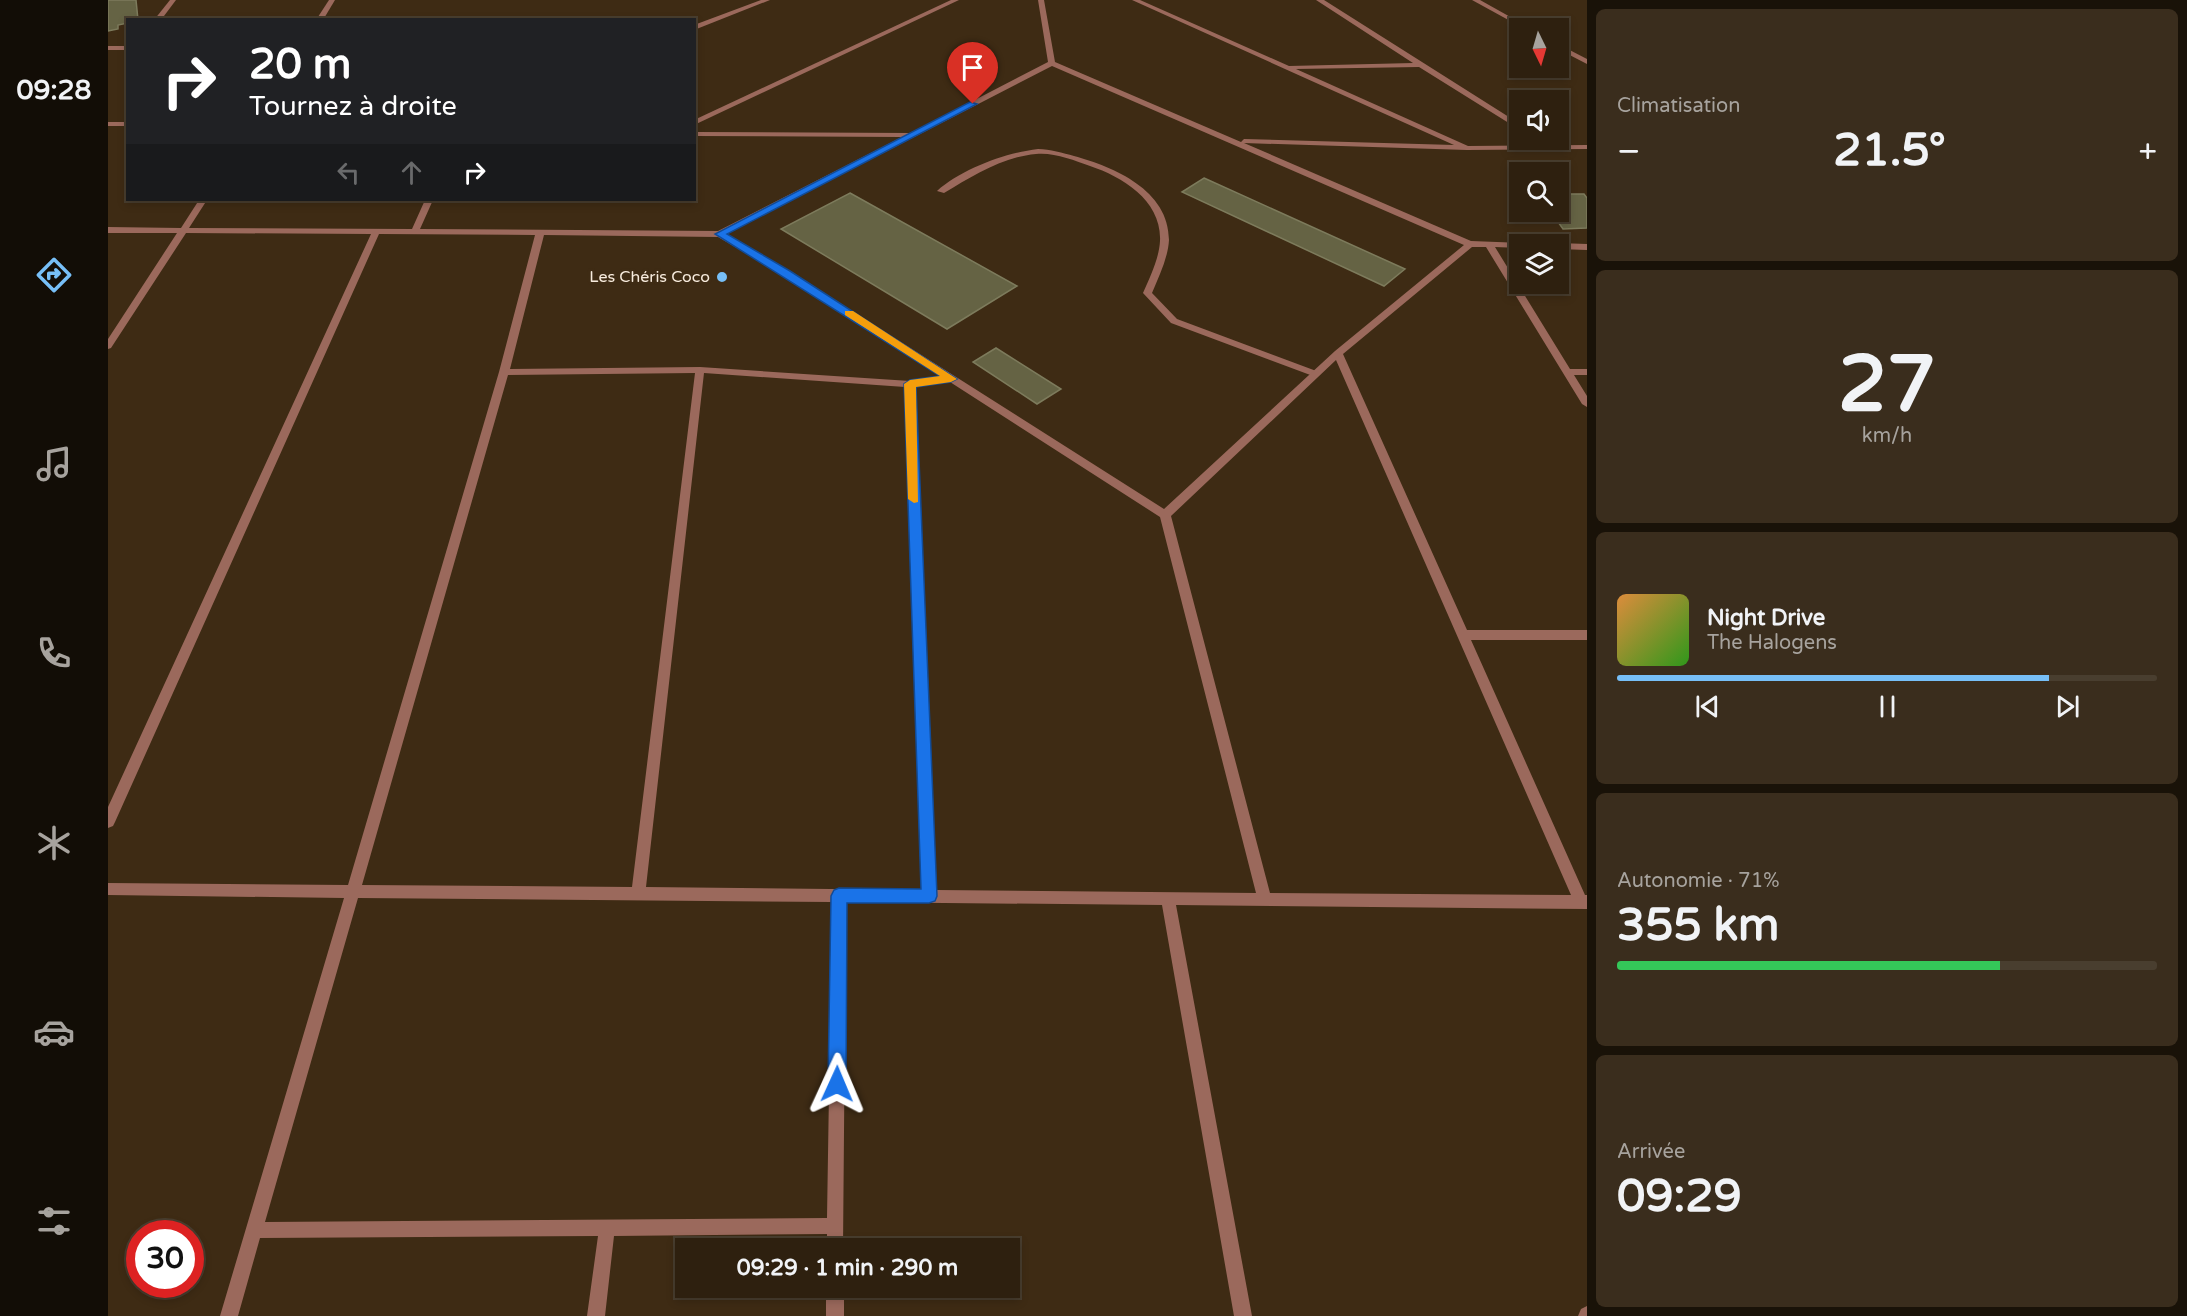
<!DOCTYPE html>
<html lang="fr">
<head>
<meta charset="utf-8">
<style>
  body { margin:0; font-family:"Varela Round",sans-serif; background:#3a2d1d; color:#f1f3f6; height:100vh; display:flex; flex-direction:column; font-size:22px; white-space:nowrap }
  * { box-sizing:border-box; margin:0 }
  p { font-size:20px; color:#a7a39e }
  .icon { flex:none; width:33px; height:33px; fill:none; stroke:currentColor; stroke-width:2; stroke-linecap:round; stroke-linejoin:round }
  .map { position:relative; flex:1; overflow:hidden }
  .sheet { display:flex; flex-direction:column; gap:9px; padding:9px; background:#191208; width:600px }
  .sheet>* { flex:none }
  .guide { position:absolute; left:18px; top:18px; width:570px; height:183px; border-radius:0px; box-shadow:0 3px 9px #0003,0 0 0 2px #493e2f; background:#202124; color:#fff; overflow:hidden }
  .needle { width:39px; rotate:175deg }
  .buttons { position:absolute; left:1401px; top:18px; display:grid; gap:12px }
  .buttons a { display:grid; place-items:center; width:60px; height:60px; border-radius:0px; background:#2e200f; box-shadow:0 3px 9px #0003,0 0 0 2px #493e2f; font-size:30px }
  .speed { position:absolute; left:18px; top:1220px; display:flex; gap:12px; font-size:30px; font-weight:700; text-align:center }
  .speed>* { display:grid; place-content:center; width:78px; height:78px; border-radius:50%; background:#2e200f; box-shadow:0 3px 9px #0003,0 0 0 2px #493e2f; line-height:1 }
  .speed .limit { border:9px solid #d22; background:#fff; color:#111 }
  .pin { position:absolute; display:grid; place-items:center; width:51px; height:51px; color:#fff; margin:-62px -26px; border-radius:50% 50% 50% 0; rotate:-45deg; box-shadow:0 0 6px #0007 }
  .pin .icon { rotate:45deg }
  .me { position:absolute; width:66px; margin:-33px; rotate:1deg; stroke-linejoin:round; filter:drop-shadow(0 0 4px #0008) }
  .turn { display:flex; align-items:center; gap:21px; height:126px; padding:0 24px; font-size:27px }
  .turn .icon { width:78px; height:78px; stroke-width:2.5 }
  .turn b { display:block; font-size:42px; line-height:51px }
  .lanes { display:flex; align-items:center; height:57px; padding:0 24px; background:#0003; justify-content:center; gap:30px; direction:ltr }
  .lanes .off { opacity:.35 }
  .big { font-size:45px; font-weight:700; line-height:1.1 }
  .sheet .card { flex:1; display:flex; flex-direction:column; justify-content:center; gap:9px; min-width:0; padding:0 21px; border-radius:9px; background:#3a2d1d }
  .sheet .dial { align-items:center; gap:0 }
  .dial b { font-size:78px; line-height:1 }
  .song { display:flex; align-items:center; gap:18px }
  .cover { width:72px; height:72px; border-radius:9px; background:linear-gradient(135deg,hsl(30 70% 55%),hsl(110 70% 35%)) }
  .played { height:6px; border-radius:3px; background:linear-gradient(90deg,#77bff7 80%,#493e2f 80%) }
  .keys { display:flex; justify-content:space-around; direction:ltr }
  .heat { display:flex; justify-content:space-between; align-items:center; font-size:33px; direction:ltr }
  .charge { height:9px; border-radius:4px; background:linear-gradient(90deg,#34c759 71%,#493e2f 0) }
  .trip { position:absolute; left:567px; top:1238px; width:345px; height:60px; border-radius:0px; background:#2e200f; box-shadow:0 3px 9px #0003,0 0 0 2px #493e2f; font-weight:700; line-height:60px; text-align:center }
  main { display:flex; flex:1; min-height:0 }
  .dock { display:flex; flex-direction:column; width:108px; justify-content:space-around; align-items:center; background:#120d06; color:#a7a39e }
  .dock .icon { width:42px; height:42px }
  .dock .current { color:#77bff7 }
  .dock b { font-size:27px; color:#f1f3f6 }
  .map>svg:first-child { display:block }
  .building { fill:#656344; stroke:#7d7b5c; stroke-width:1.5 }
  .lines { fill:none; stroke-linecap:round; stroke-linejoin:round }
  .service { fill:#9b695c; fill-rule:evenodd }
  .minor { fill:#9b695c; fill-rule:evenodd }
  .route { fill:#1a73e8; stroke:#114b97; stroke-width:1.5 }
  .slow { fill:#f59e0b }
  .poi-dot { fill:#77bff7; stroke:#3e2b14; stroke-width:2 }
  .labels { text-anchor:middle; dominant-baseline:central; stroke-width:6; stroke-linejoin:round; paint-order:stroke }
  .far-poi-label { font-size:16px; fill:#f8ecde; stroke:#3e2b14; text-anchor:end }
</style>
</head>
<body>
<main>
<nav class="dock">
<b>09:28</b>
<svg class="icon current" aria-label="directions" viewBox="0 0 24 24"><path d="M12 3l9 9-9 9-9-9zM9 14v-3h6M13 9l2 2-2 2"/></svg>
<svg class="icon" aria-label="music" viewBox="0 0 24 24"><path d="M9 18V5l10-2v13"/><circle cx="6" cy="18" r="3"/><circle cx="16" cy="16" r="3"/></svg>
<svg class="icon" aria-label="phone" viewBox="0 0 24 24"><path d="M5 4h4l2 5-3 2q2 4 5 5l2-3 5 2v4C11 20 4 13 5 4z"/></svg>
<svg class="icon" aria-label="climate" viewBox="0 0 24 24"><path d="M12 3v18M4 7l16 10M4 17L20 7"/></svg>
<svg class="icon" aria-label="car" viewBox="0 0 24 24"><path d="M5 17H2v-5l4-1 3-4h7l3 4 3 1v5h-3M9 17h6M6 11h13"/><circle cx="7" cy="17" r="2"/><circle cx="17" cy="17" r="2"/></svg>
<svg class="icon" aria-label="filters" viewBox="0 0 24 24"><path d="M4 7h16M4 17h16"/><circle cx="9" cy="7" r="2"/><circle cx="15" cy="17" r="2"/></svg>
</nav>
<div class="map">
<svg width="1479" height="1316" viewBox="0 0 1479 1316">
  <rect width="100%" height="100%" fill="#3e2b14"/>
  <g class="building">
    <path d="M0,0h28l2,20h-10v3l-10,2v4l-10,2z"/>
    <path d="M1096,178l201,91 -21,17 -202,-94z"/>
    <path d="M742,193l167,93 -70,43 -166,-100z"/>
    <path d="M1450,194h26l3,4v30l-24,1 -12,-17h7z"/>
    <path d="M888,348l65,41 -24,15 -64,-42z"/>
  </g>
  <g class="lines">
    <path class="service" d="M930,149c12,0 25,4 36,7 40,11 95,34 95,84 -1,18 -10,36 -17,53l25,26 142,53v4h-6l-142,-53 -28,-30c7,-16 16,-34 17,-52 2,-40 -37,-64 -70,-75 -16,-6 -37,-14 -54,-12 -34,3 -63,22 -92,39l-7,-2c25,-22 68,-38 101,-42z"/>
    <g class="minor">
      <path d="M62,0h6l-15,20h-7z"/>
      <path d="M221,0h6l-12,20h-7z"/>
      <path d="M653,0h9l-76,30v-5z"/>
      <path d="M843,0h8l-265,125v-5z"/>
      <path d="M930,0h6l11,62 186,80 3,-3 210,6 -322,-145h8l149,66 124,-3 -97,-63h8l196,124v6l-101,-63 -123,2 172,77 119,-1v4l-120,1 -223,-7 227,98 52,2 1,1h-4v4l-25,-1 75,122h17v6h-13l13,21v11l-5,-3 -96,-157h-14l-129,107 124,276h120v10h-116l114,255h2v14l-411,-4 76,411h-18l-72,-411 -316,-3 -3,346h-16v-14l-213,2 -9,80h-18l11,-80 -338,2 -22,78h-18l124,-418 -236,-3v-12l240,2 151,-513 36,-137 -156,-1 -264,588 -2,4 -5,2v-21l263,-573 -185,-1 -75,115 -3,1v-10l69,-106h-69v-6l73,1 18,-28h8l-18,28 223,1 13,-29h8l-13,29 298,2 184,-94 -208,-1v-4l217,1 137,-71zM944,66l412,179 -129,106 -171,158 -375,-238 -63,-37zM436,235l174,2 65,38 159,102 -32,4 -210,-14 -190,2zM1228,360l235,535 -301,-2 -99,-377zM587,373l-63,514 -270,-2 146,-510zM596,373l201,14 17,503 -276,-3zM842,382l210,135 96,376 -320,-3 -21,-503zM250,898l474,4 -5,316 -562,4z"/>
      <path d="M1364,0h8l50,28h-7z"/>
      <path d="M1450,44l29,15v5l-29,-15z"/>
      <rect x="0" y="46" width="20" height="4"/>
      <rect x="0" y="122" width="20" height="4"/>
      <path d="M1450,243l29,1v6l-29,-1v-5h-3z"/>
      <rect x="718" y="1287" width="18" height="29"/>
      <path d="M1479,1306v10h-9l3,-7z"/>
    </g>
  </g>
  <path class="route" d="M862,102l7,2 -250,130 63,37 167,108 -6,3 -35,5 21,509 -2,5 -6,2h-82l-1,181 -2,6 -7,3 -6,-3 -3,-6 3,-188 3,-6 5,-2 82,1 -17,-505 6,-4 30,-4 -225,-142z"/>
  <path class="slow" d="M737,311h8l104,68 -6,3 -35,5 2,115 -4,1 -6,-4 -4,-115 6,-4 30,-4 -95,-61z"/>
  <circle class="poi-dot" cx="614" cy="277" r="6"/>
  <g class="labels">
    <g class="far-poi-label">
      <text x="602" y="277">Les Chéris Coco</text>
    </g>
  </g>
</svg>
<div class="buttons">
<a><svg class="needle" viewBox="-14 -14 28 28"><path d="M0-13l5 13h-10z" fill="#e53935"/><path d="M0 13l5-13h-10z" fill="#a7a39e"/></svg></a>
<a><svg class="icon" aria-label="sound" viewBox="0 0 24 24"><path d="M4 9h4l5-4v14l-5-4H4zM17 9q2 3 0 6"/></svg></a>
<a><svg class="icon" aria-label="search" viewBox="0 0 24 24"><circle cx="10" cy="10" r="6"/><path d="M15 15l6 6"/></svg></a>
<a><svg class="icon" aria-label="layers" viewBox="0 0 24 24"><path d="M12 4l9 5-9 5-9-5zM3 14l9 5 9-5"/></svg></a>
</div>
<div class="speed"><div class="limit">30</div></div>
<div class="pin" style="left:865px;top:104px;background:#d93025"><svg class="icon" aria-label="arrive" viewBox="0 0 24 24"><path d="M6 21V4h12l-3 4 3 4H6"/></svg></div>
<svg class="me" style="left:729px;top:1084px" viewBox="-20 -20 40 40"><path d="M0-17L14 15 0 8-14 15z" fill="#1a73e8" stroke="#fff" stroke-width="4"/></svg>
<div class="trip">09:29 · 1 min · 290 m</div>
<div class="guide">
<div class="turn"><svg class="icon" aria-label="right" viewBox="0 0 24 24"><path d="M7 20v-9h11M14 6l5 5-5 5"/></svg><div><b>20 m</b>Tournez à droite</div></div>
<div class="lanes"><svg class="icon off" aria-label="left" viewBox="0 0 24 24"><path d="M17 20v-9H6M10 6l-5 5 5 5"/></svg><svg class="icon off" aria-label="ahead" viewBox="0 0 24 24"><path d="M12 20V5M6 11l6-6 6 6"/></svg><svg class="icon" aria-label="right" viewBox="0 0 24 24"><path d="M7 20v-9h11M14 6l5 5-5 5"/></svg></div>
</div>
</div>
<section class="sheet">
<div class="card"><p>Climatisation</p>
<div class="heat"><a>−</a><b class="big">21.5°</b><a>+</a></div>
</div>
<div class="card dial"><b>27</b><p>km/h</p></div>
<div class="card">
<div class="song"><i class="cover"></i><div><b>Night Drive</b><p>The Halogens</p></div></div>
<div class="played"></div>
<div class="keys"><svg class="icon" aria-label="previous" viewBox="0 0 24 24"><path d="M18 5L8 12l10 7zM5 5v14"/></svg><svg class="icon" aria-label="pause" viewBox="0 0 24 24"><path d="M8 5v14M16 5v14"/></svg><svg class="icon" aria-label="next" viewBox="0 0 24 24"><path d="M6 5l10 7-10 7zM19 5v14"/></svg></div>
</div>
<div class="card"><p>Autonomie · 71%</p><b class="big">355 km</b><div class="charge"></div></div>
<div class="card"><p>Arrivée</p><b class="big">09:29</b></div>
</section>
</main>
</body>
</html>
